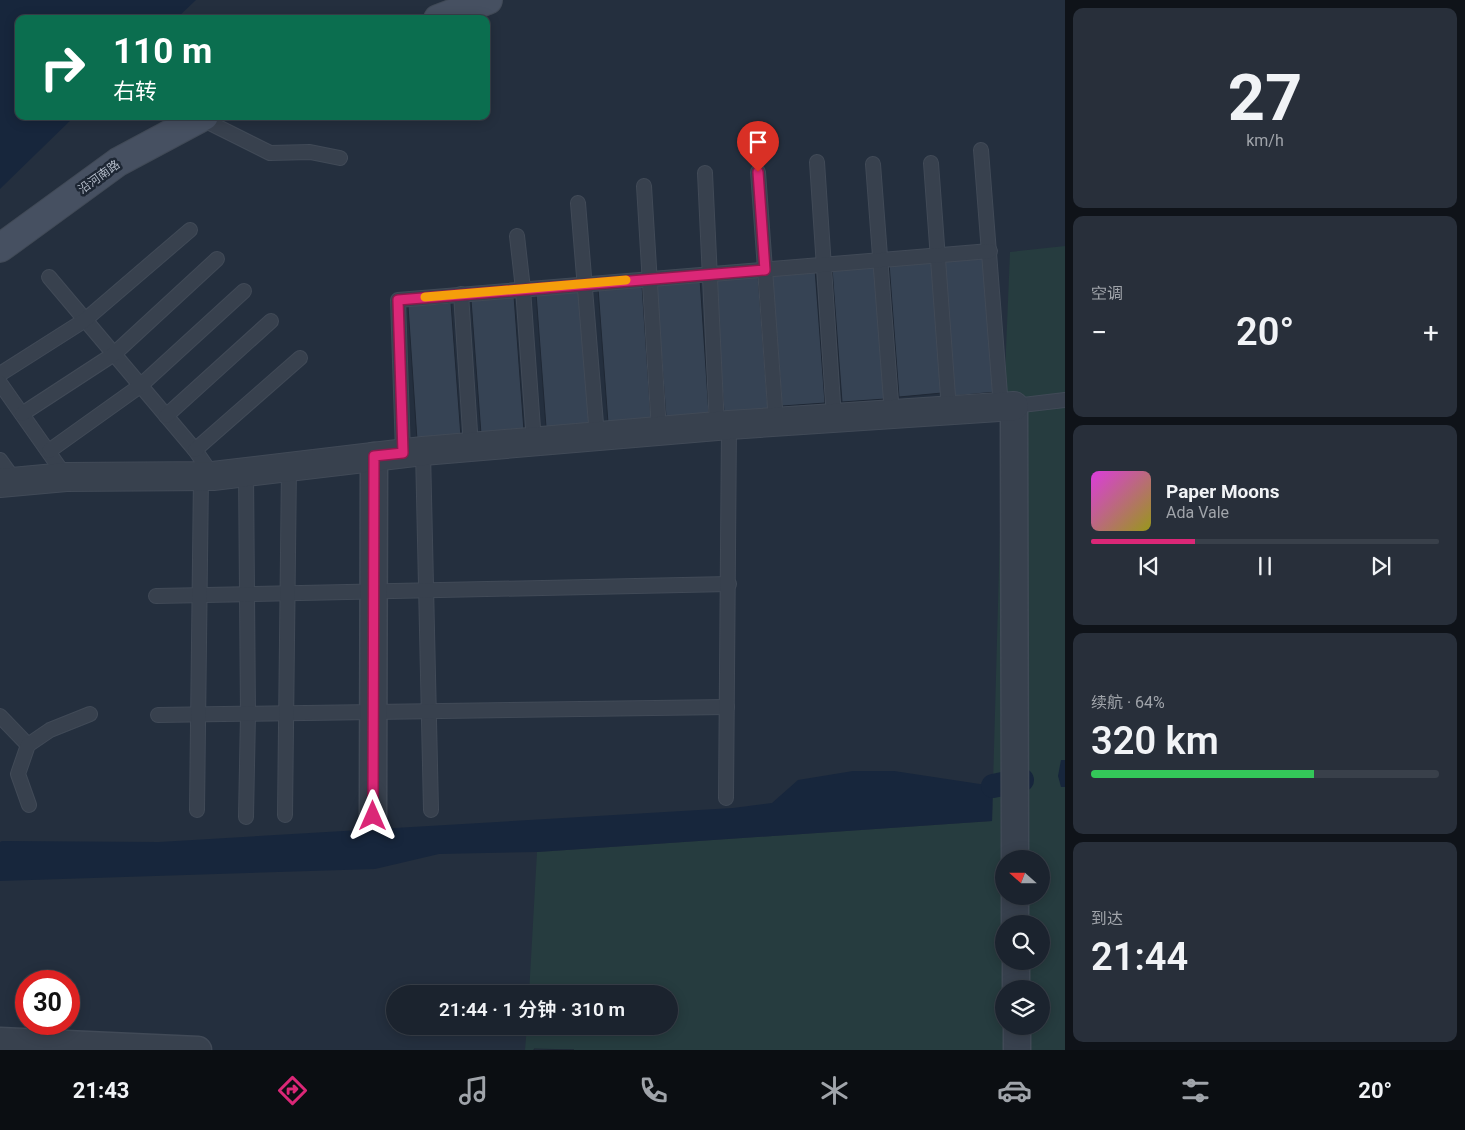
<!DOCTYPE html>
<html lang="zh">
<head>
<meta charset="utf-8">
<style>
  body { margin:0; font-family:Roboto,"Noto Sans SC",sans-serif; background:#282f3a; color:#f1f3f6; height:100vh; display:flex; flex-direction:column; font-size:19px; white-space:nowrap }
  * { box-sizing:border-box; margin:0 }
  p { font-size:16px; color:#a0a4aa }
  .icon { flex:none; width:28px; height:28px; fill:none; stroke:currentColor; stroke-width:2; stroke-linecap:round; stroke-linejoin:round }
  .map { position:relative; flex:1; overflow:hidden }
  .drawer { display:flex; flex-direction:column; gap:8px; padding:8px; background:#0f1319; width:400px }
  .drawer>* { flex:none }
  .guide { position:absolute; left:15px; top:15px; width:475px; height:105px; border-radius:10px; box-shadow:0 2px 12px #0003,0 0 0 1px #39404a; background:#0b6e4f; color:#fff; overflow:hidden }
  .needle { width:32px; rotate:291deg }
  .buttons { position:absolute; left:995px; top:850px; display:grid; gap:10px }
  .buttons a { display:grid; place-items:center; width:55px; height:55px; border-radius:50%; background:#1b232e; box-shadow:0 2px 12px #0003,0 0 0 1px #39404a; font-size:25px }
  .speed { position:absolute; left:15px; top:970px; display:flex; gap:10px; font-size:25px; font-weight:700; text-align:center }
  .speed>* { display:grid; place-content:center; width:65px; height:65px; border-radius:50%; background:#1b232e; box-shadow:0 2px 12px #0003,0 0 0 1px #39404a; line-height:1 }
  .speed .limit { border:8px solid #d22; background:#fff; color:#111 }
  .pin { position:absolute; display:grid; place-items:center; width:42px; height:42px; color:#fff; margin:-51px -21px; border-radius:50% 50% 50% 0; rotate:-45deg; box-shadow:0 0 5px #0007 }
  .pin .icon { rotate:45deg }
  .me { position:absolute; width:55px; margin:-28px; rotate:0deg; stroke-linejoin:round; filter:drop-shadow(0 0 4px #0008) }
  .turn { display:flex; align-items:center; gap:18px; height:105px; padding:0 15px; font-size:22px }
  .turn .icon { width:65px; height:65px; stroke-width:2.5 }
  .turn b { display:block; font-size:35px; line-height:42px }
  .big { font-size:38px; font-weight:600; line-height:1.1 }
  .drawer .card { flex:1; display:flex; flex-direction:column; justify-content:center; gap:8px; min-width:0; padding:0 18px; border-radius:10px; background:#282f3a }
  .drawer .dial { align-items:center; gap:0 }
  .dial b { font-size:65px; line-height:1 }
  .song { display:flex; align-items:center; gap:15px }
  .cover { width:60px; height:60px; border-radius:8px; background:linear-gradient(135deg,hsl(300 70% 55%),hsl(60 70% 35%)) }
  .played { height:5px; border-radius:2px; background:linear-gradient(90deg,#db2777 30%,#39404a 30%) }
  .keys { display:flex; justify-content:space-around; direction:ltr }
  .heat { display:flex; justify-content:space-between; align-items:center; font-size:28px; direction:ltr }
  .charge { height:8px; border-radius:4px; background:linear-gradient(90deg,#34c759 64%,#39404a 0) }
  .trip { position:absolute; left:386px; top:985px; width:292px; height:50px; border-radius:25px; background:#1b232e; box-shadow:0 2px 12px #0003,0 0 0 1px #39404a; font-weight:600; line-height:50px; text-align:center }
  .dock { display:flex; height:80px; justify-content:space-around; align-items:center; background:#0b0e12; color:#a0a4aa }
  .dock .icon { width:35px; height:35px }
  .dock .on { color:#db2777 }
  .dock b { font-size:22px; color:#f1f3f6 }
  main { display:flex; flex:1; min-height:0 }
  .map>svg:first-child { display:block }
  .green { fill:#263c3f; fill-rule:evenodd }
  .water { fill:#17263c }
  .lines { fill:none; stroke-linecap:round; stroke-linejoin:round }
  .canal { stroke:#17263c; stroke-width:24 }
  .building { fill:#364354; stroke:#1f2835 }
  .service-casing { stroke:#414a57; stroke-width:16 }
  .minor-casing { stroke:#414a57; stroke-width:29 }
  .tertiary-casing { stroke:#414a57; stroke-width:30 }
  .secondary-casing { stroke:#414a57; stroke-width:30 }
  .service { stroke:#38414e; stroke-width:14 }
  .minor { stroke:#38414e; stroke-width:26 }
  .tertiary { stroke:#38414e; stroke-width:28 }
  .secondary { stroke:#465061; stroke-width:28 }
  .route-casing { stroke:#8e194d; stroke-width:12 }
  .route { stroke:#db2777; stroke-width:9 }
  .slow { stroke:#f59e0b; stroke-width:9 }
  .labels { text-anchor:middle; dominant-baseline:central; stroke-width:5; stroke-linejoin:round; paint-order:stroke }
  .street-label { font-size:12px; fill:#b4bcc9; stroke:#1d2633 }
</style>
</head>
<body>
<main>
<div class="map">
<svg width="1065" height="1050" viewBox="0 0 1065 1050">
  <rect width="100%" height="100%" fill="#242f3e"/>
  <path class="green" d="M1065,246v804h-540l2,-24h143v-32h-141l8,-142 455,-31 11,-398 7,-171zM1004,859h37v37h-37zM1004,924h37v37h-37zM1004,989h37v37h-37z"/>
  <g class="water">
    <path d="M0,0h196l-20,19h-157v97h56l-75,73z"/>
    <path d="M1061,760h4v27h-4l-3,-11z"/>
    <path d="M853,771h41l99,15 -1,35 -455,31 -98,2 -64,15 -375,12v-39l2,-1 157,1 574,-34 39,-5 26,-23z"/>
  </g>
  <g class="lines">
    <path class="canal" d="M993,786l29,-6"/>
  </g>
  <g class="building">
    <path d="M987,258l9,134 -43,4 -10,-135z"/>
    <path d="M933,259l9,134 -43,4 -10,-134z"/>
    <path d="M875,265l10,134 -43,3 -10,-134z"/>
    <path d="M815,269l10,134 -43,3 -10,-133z"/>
    <path d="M758,275l10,134 -44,3 -10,-134z"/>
    <path d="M700,279l9,135 -43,3 -10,-134z"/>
    <path d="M642,285l9,134 -43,4 -10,-135z"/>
    <path d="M579,289l10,134 -43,4 -10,-134z"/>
    <path d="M514,296l10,135 -43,3 -10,-134z"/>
    <path d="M451,303l10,134 -44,3 -9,-134z"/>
    <path d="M534,1049l40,1h-40z"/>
  </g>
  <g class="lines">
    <g class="service-casing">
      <g id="service">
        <path d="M200,118l70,35 40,-1 30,6"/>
        <path d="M981,150l20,257"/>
        <path d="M817,162l17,256"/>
        <path d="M931,163l18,247"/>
        <path d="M873,164l19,250"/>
        <path d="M758,172l18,250"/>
        <path d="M705,173l12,253"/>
        <path d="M644,186l15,245"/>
        <path d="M578,203l19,233"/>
        <path d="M517,236l6,53 11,153"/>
        <path d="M49,277l146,173 18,26"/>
        <path d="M461,294l10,153"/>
        <path d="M0,374l85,-54 105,-90"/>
        <path d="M0,383l66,94"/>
        <path d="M1014,406l51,-6"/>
        <path d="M22,414l92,-60 103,-95"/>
        <path d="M166,416l105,-95"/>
        <path d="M195,450l105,-92"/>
        <path d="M49,451l91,-65 104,-95"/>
        <path d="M423,451l8,359"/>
        <path d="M403,453l-5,-153 592,-49"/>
        <path d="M0,460l15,21"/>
        <path d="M246,472l2,242 -2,103"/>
        <path d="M156,596l573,-12"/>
        <path d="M158,715l569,-8"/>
        <path d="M0,716l28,29"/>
        <path d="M726,798l3,-373"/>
        <path d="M29,805l-11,-31 10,-29 22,-15 40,-16"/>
        <path d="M197,810l4,-334"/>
        <path d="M285,815l4,-349"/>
      </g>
    </g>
    <g class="minor-casing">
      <g id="minor">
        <path d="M1014,406l1,453"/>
        <path d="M373,816l1,-360"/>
        <path d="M1015,896v28"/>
        <path d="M1016,961v28"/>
        <path d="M1017,1026v24"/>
        <path d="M0,1041l198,9"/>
      </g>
    </g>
    <g class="tertiary-casing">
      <path id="tertiary" d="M0,483l66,-6 147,-1 210,-25 306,-26 285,-19"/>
    </g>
    <g class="secondary-casing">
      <g id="secondary">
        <path d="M438,19l50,-19"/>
        <path d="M0,248l118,-86 86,-46"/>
      </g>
    </g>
    <use href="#service" class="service"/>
    <use href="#minor" class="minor"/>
    <use href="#tertiary" class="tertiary"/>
    <use href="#secondary" class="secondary"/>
  </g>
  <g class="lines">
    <g class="route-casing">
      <path id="route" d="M373,816l1,-360 29,-3 -5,-153 367,-30 -7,-98"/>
    </g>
    <use href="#route" class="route"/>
    <path class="slow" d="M425,297l201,-17"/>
  </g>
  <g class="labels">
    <g class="street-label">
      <text transform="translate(99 177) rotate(-36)">沿河南路</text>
    </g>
  </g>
</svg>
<div class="buttons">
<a><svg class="needle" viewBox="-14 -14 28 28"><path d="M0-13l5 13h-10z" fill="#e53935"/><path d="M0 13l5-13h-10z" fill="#a0a4aa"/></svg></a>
<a><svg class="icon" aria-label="search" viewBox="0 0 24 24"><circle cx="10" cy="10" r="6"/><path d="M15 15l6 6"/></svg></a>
<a><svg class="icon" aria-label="layers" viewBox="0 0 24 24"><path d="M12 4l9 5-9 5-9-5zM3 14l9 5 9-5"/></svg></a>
</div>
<div class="speed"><div class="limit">30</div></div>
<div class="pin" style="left:758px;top:172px;background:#d93025"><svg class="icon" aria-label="arrive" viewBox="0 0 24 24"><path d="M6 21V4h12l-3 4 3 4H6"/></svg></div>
<svg class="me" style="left:373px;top:816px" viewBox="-20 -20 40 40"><path d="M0-17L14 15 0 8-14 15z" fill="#db2777" stroke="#fff" stroke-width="4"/></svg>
<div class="trip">21:44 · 1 分钟 · 310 m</div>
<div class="guide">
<div class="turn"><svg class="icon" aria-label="right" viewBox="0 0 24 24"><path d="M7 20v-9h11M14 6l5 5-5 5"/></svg><div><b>110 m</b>右转</div></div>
</div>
</div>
<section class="drawer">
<div class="card dial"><b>27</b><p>km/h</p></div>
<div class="card"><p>空调</p>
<div class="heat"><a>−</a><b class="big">20°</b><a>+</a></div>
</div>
<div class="card">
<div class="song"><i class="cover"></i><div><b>Paper Moons</b><p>Ada Vale</p></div></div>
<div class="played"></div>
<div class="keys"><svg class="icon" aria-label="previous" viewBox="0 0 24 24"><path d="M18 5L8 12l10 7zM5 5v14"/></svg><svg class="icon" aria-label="pause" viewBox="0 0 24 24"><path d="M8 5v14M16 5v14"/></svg><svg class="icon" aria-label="next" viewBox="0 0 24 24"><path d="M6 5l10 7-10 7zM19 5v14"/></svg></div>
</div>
<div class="card"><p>续航 · 64%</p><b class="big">320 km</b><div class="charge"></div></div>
<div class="card"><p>到达</p><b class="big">21:44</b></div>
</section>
</main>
<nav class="dock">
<b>21:43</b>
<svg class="icon on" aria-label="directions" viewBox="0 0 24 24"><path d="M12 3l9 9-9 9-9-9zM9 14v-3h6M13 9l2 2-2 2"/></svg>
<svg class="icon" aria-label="music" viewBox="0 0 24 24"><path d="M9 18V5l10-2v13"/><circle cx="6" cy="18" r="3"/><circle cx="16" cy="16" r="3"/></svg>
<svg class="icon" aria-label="phone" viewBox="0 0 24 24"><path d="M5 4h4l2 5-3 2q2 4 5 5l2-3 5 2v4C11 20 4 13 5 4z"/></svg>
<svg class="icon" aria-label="climate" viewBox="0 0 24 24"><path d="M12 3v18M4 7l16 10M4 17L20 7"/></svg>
<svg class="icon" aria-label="car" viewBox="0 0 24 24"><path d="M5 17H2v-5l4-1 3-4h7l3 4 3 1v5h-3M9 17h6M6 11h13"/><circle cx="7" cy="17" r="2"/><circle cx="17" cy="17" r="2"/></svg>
<svg class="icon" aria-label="filters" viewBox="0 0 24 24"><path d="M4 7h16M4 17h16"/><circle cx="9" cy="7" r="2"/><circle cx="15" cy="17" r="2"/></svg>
<b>20°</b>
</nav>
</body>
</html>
